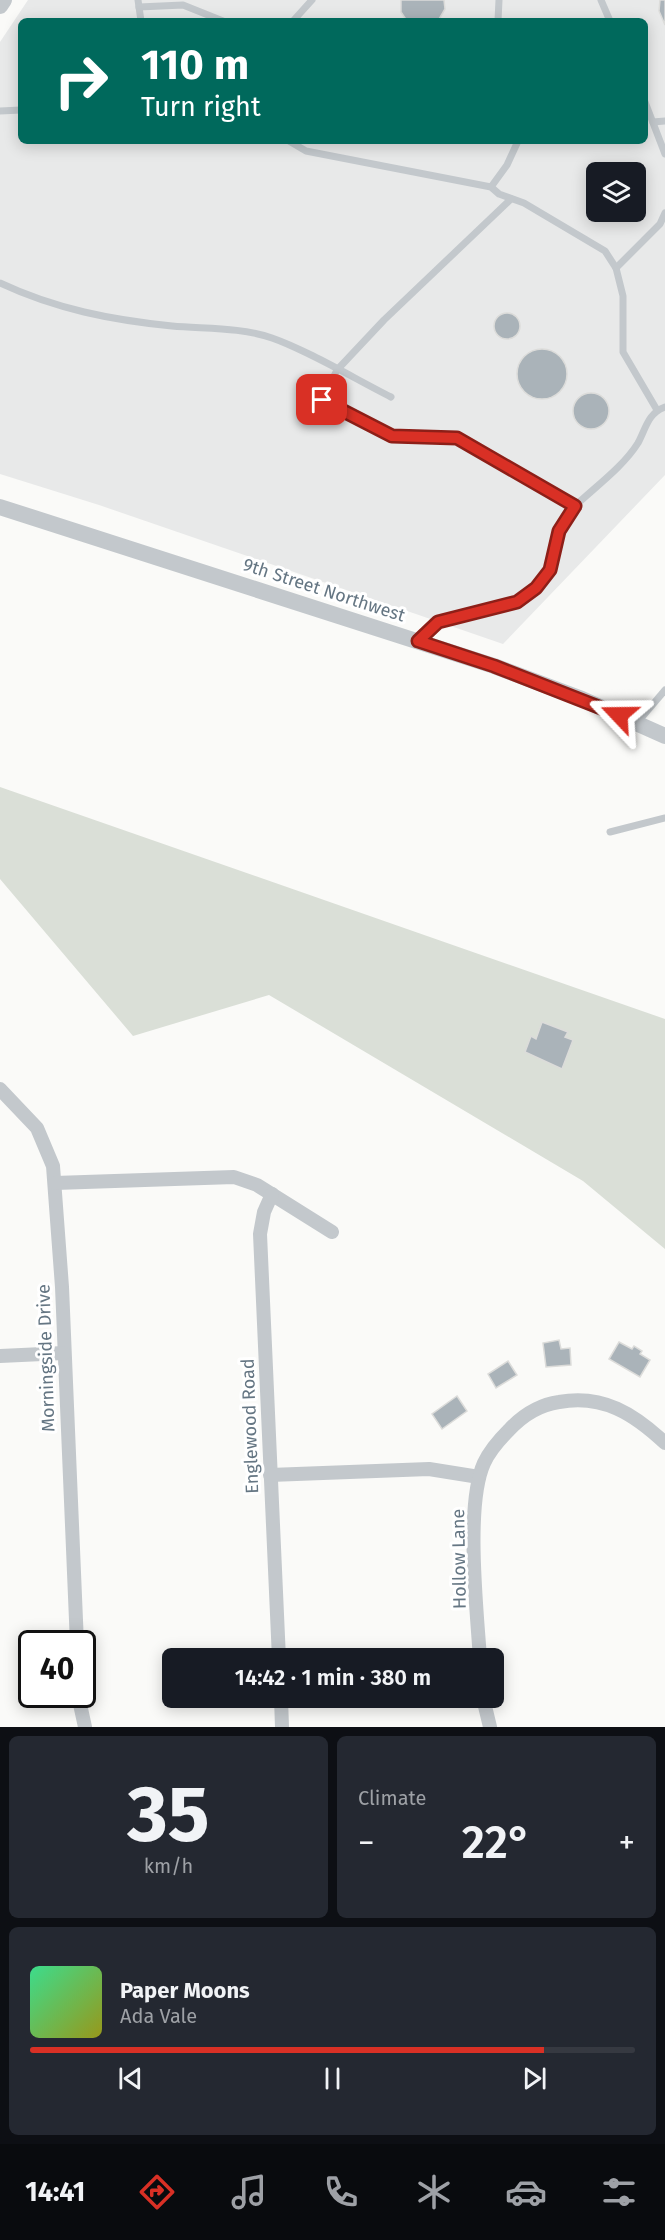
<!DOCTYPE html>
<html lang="en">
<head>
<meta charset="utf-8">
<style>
  body { margin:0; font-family:"Fira Sans",sans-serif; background:#242831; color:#f1f3f6; height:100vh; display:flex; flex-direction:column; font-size:22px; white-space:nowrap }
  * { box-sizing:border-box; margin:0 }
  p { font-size:20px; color:#9ea1a6 }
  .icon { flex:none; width:33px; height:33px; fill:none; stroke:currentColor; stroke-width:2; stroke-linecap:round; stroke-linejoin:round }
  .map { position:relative; height:1727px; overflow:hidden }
  .details { display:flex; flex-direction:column; gap:9px; padding:9px; background:#0d0f14; flex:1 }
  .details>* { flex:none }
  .top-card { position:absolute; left:18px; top:18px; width:630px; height:126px; border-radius:9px; box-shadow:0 3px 15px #0003; background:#00695c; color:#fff; overflow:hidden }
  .tools { position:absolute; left:586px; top:162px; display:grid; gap:12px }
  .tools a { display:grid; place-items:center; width:60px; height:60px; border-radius:9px; background:#171b24; box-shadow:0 3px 15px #0003; font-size:30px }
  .speed { position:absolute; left:18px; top:1630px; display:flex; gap:12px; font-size:30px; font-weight:700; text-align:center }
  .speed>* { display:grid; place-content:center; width:78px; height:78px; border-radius:50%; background:#171b24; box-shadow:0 3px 15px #0003; line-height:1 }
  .speed .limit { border:3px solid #111; border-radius:9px; background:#fff; color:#111 }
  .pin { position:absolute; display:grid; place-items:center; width:51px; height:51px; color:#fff; margin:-26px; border-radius:12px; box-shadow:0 3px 9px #0006 }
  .me { position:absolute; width:66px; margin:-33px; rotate:293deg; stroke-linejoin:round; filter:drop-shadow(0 0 4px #0008) }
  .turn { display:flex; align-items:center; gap:21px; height:126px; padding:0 24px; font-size:27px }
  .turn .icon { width:78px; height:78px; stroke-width:2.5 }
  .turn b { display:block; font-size:42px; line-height:51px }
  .big { font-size:45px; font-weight:600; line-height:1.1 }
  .details .tile { flex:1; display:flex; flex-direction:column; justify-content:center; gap:9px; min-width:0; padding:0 21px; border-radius:9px; background:#242831 }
  .details .dial { align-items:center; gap:0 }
  .dial b { font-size:78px; line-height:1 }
  .song { display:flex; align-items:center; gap:18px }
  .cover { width:72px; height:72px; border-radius:9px; background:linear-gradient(135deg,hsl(150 70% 55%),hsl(60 70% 35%)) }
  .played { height:6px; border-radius:3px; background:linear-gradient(90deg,#d93025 85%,#363941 85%) }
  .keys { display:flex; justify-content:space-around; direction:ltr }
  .heat { display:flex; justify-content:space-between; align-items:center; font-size:33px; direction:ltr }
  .details .tiles { flex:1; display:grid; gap:9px; grid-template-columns:1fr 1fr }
  .tile:last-child { grid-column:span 2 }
  .trip { position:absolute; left:162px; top:1648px; width:342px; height:60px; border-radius:9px; background:#171b24; box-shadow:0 3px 15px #0003; font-weight:600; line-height:60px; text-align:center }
  .tabs { display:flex; height:96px; justify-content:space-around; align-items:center; background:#090b0e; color:#9ea1a6 }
  .tabs .icon { width:42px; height:42px }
  .tabs .active { color:#d93025 }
  .tabs b { font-size:27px; color:#f1f3f6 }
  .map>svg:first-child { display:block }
  .built { fill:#e8e9e9; fill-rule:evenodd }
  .green { fill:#dadfd7 }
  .building { fill:#aab3b9; stroke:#dcdcda; stroke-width:1.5 }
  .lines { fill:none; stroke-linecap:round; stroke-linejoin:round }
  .service { stroke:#c3c8cc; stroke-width:7 }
  .minor { stroke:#c3c8cc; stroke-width:14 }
  .tertiary { stroke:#c3c8cc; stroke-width:16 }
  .route-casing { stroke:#8d1f18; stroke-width:15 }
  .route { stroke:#d93025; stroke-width:10 }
  .labels { text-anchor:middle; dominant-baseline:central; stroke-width:6; stroke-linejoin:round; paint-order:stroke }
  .street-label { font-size:18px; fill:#657683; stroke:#fff }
</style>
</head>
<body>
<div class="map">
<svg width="665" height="1727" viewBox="0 0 665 1727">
  <rect width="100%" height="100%" fill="#fafaf8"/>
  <path class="built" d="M28,0h637v475l-162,169 -404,-139 -99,-31v-432zM21,21h624v120h-624zM597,172h39v40h-39z"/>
  <path class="green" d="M0,787l665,232v230l-82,-68 -314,-186 -136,41 -133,-157z"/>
  <g class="building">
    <path d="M401,0h43l1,9 -7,12h-31l-6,-9z"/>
    <path d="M660,0h5v25l-6,-14z"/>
    <path d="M614,163l13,9h-30v16l-2,-10 1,-5 3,-4z"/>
    <circle cx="507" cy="326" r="13"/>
    <circle cx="542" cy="374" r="25"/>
    <circle cx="591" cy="411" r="18"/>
    <path d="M542,1022l26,10 -3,5 8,3 -11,29 -37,-17 6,-16 5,3z"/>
    <path d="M559,1340l2,9 9,-1 1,17 -25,2 -3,-24z"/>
    <path d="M619,1342l13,7 2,-3 8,5 -2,3 10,6 -10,17 -31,-18z"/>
    <path d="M508,1361l9,14 -21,13 -8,-14z"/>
    <path d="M457,1396l10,15 -25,18 -10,-15z"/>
  </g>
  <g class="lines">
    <g class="service">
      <path d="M138,0l3,21"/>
      <path d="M601,0l9,21"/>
      <path d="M139,7l44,-2 40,16"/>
      <path d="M293,21l19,-21"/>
      <path d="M498,21l1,-21"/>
      <path d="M645,102l20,52"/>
      <path d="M0,111l21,-1"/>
      <path d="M653,122l12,-1"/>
      <path d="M289,141l17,10 185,36 8,7 25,9 81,48 11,17 7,28v56l34,58"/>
      <path d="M491,187l16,-22 11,-24"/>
      <path d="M511,199l-127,121 -47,50 -15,30 70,36 65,2 118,68c20,-19 48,-39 63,-63 8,-15 10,-30 27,-36"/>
      <path d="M616,268l44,-44 5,-11"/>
      <path d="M0,283c55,26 112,37 172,43 32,3 69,1 100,12 37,13 83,41 119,59"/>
      <path d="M418,641l20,-19 79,-20 19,-14 14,-18 9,-39 16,-25"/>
      <path d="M637,723l28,-33"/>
      <path d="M610,832l55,-14"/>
    </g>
    <g class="minor">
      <path d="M0,1089l37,39 16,38 9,121 15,357"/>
      <path d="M55,1183l179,-6 23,8 75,47"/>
      <path d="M272,1194l-8,18 -4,22 19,425"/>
      <path d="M0,1356l64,-3"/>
      <path d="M270,1475l159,-6 50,8"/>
      <path d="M480,1659c-3,-48 -15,-154 4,-196 6,-13 15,-23 25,-33 14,-15 29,-25 50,-28 44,-8 75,12 106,41"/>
      <path d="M78,1695l7,32"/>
      <path d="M281,1698l1,29"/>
      <path d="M483,1698l7,29"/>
    </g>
    <g class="tertiary">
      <path d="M0,6l4,-6"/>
      <path d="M0,507l494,159 88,33 83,37"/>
    </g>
  </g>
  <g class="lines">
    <g class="route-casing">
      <path id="route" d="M322,400l70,36 65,2 118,68 -16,25 -9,39 -14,18 -19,14 -79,20 -20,19 76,25 125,49"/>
    </g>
    <use href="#route" class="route"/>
  </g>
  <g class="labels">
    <g class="street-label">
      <text transform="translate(324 590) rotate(18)">9th Street Northwest</text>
      <text transform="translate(46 1358) rotate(-92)">Morningside Drive</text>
      <text transform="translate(250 1426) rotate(-92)">Englewood Road</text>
      <text transform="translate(459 1559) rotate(-91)">Hollow Lane</text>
    </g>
  </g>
</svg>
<div class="tools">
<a><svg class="icon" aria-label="layers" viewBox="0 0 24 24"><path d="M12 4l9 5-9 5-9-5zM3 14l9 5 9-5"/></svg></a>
</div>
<div class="speed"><div class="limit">40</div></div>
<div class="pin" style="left:322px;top:400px;background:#d93025"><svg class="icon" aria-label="arrive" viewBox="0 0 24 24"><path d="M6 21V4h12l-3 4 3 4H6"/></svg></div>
<svg class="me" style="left:619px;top:715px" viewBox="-20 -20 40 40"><path d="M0-17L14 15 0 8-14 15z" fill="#d93025" stroke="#fff" stroke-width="4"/></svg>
<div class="trip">14:42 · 1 min · 380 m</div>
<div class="top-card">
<div class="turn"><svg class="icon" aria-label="right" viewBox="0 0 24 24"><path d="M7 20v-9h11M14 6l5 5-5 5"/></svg><div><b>110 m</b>Turn right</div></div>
</div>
</div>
<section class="details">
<div class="tiles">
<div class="tile dial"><b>35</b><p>km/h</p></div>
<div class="tile"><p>Climate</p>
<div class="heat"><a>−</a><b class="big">22°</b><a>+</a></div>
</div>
<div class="tile">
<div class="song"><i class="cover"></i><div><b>Paper Moons</b><p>Ada Vale</p></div></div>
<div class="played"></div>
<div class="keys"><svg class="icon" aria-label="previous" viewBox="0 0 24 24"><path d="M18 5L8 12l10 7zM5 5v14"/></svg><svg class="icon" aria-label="pause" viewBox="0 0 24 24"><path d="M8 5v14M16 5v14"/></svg><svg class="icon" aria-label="next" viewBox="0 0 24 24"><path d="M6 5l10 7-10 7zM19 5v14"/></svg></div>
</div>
</div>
</section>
<nav class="tabs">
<b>14:41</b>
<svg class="icon active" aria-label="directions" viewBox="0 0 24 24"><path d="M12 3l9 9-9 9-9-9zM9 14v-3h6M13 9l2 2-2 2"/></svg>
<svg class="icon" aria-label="music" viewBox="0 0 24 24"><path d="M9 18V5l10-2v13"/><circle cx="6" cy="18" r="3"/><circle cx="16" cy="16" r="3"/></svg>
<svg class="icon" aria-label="phone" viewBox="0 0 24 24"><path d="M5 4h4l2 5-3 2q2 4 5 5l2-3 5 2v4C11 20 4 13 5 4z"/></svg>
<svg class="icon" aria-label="climate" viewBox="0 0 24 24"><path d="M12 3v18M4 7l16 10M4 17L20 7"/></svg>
<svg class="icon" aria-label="car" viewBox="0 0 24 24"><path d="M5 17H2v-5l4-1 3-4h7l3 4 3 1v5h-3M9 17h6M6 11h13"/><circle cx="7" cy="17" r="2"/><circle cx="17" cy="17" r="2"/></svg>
<svg class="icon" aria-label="filters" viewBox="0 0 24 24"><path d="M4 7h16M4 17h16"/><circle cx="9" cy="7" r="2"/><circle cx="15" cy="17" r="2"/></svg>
</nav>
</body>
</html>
